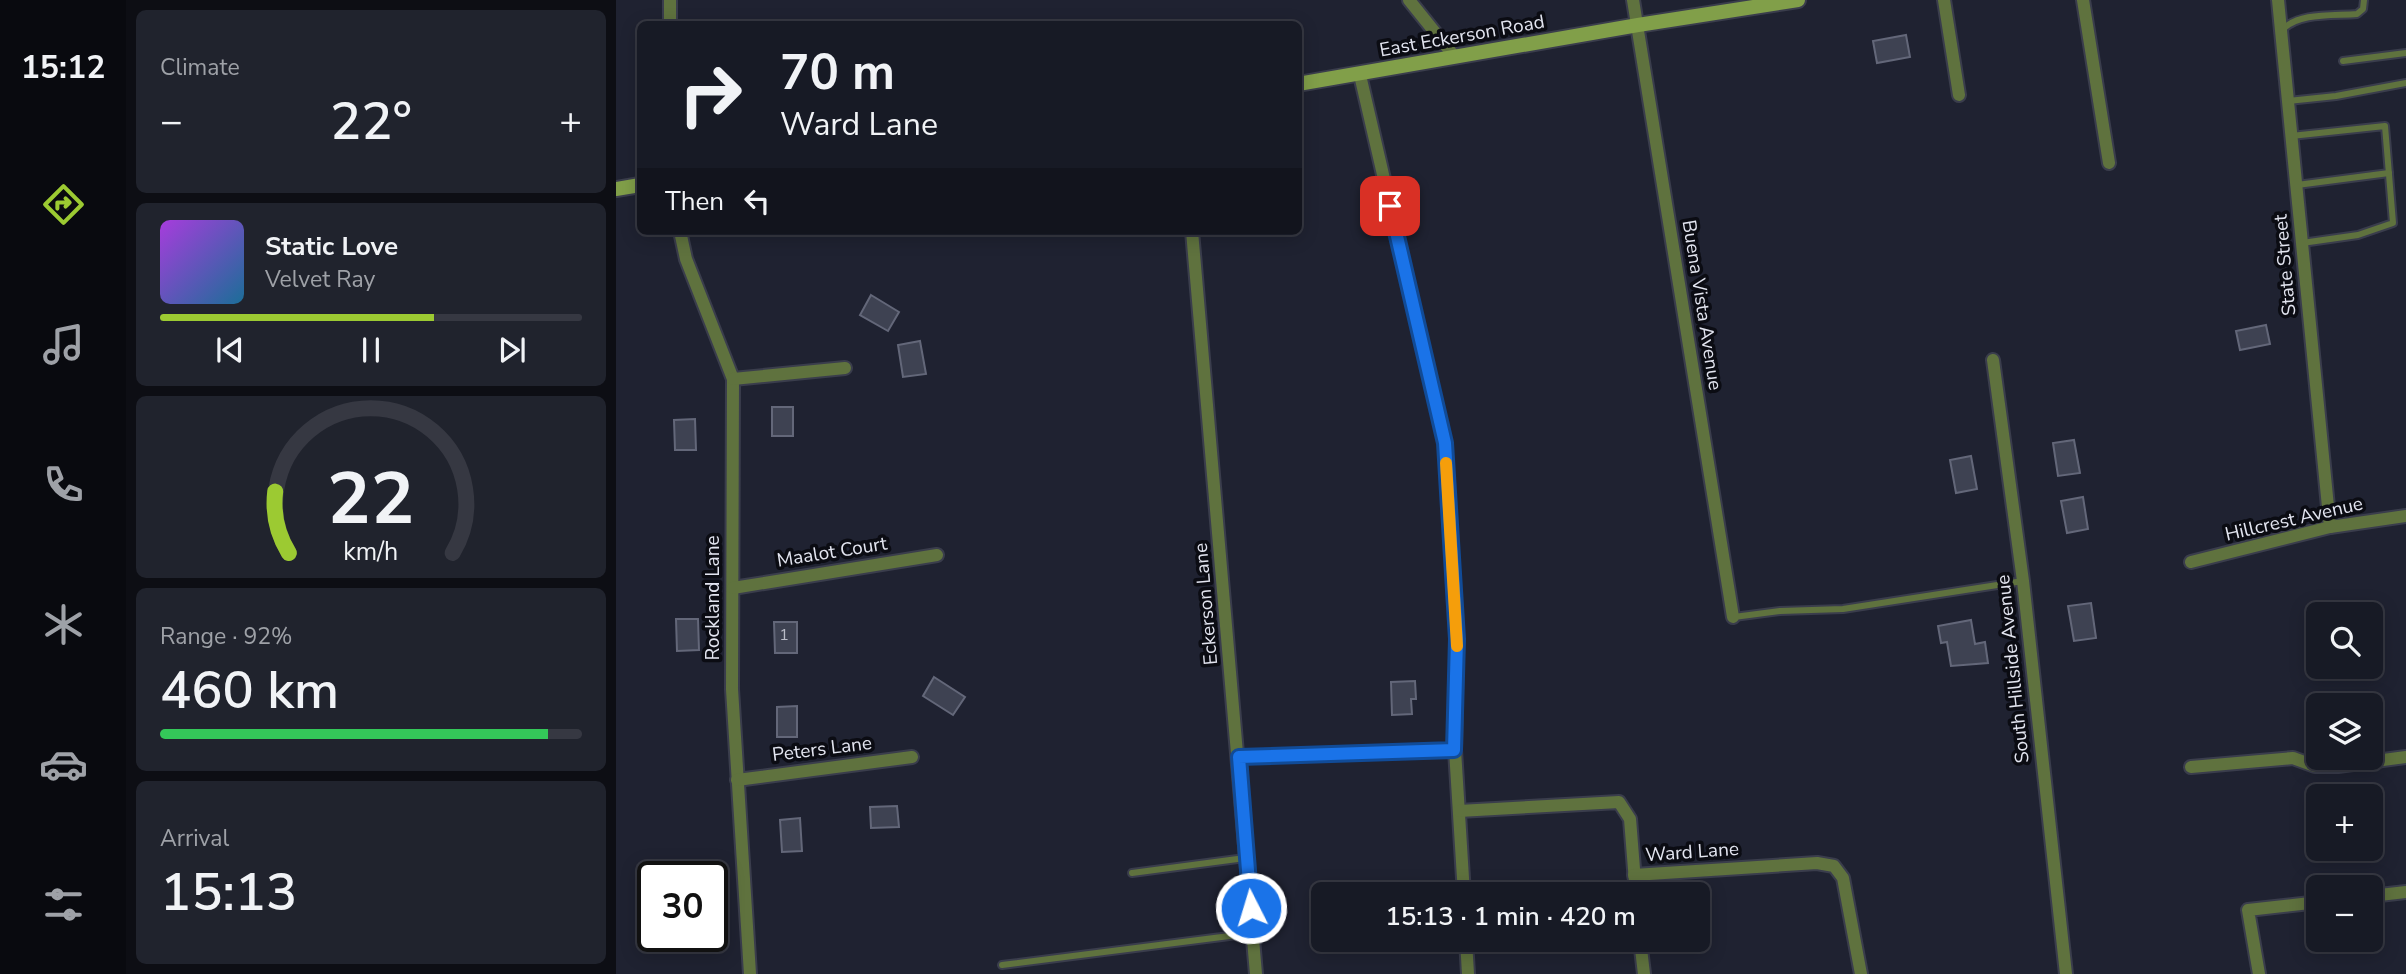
<!DOCTYPE html>
<html lang="en">
<head>
<meta charset="utf-8">
<style>
  body { margin:0; font-family:"Nunito Sans",sans-serif; background:#20232d; color:#f1f3f6; height:100vh; display:flex; flex-direction:column; font-size:26px; white-space:nowrap }
  * { box-sizing:border-box; margin:0 }
  p { font-size:23px; color:#9ea1a7 }
  .icon { flex:none; width:38px; height:38px; fill:none; stroke:currentColor; stroke-width:2; stroke-linecap:round; stroke-linejoin:round }
  .map { position:relative; flex:1; overflow:hidden }
  .sheet { display:flex; flex-direction:column; gap:10px; padding:10px; background:#0d0e14; width:490px }
  .sheet>* { flex:none }
  .hud { position:absolute; left:21px; top:21px; width:665px; height:214px; border-radius:10px; box-shadow:0 4px 18px #0003,0 0 0 2px #363842; background:#171a25; color:#f1f3f6; overflow:hidden }
  .fabs { position:absolute; left:1690px; top:602px; display:grid; gap:14px }
  .fabs a { display:grid; place-items:center; width:77px; height:77px; border-radius:10px; background:#171a25; box-shadow:0 4px 18px #0003,0 0 0 2px #363842; font-size:35px }
  .speed { position:absolute; left:21px; top:861px; display:flex; gap:14px; font-size:35px; font-weight:700; text-align:center }
  .speed>* { display:grid; place-content:center; width:91px; height:91px; border-radius:50%; background:#171a25; box-shadow:0 4px 18px #0003,0 0 0 2px #363842; line-height:1 }
  .speed .limit { border:4px solid #111; border-radius:10px; background:#fff; color:#111 }
  .pin { position:absolute; display:grid; place-items:center; width:60px; height:60px; color:#fff; margin:-30px; border-radius:14px; box-shadow:0 4px 10px #0006 }
  .me { position:absolute; width:77px; margin:-38px; rotate:355deg; stroke-linejoin:round; filter:drop-shadow(0 0 5px #0008) }
  .turn { display:flex; align-items:center; gap:24px; height:147px; padding:0 28px; font-size:32px }
  .turn .icon { width:91px; height:91px; stroke-width:2.5 }
  .turn b { display:block; font-size:49px; line-height:60px }
  .then { display:flex; align-items:center; height:66px; padding:0 28px; background:#0003; gap:14px; font-size:26px }
  .big { font-size:52px; font-weight:600; line-height:1.1 }
  .sheet .card { flex:1; display:flex; flex-direction:column; justify-content:center; gap:10px; min-width:0; padding:0 24px; border-radius:10px; background:#20232d }
  .sheet .dial { align-items:center; gap:0 }
  .dial svg { height:182px; overflow:visible; fill:none; stroke:#363842; stroke-width:7; stroke-linecap:round; text-anchor:middle }
  .dial text { fill:#f1f3f6; stroke:none }
  .song { display:flex; align-items:center; gap:21px }
  .cover { width:84px; height:84px; border-radius:10px; background:linear-gradient(135deg,hsl(280 70% 55%),hsl(200 70% 35%)) }
  .played { height:7px; border-radius:4px; background:linear-gradient(90deg,#9cca32 65%,#363842 65%) }
  .keys { display:flex; justify-content:space-around; direction:ltr }
  .heat { display:flex; justify-content:space-between; align-items:center; font-size:38px; direction:ltr }
  .charge { height:10px; border-radius:5px; background:linear-gradient(90deg,#34c759 92%,#363842 0) }
  .trip { position:absolute; left:695px; top:882px; width:399px; height:70px; border-radius:10px; background:#171a25; box-shadow:0 4px 18px #0003,0 0 0 2px #363842; font-weight:600; line-height:70px; text-align:center }
  main { display:flex; flex:1; min-height:0 }
  .dock { display:flex; flex-direction:column; width:126px; justify-content:space-around; align-items:center; background:#090a0f; color:#9ea1a7 }
  .dock .icon { width:49px; height:49px }
  .dock .selected { color:#9cca32 }
  .dock b { font-size:32px; color:#f1f3f6 }
  .map>svg:first-child { display:block }
  .building { fill:#3e4252; stroke:#636779; stroke-width:2 }
  .lines { fill:none; stroke-linecap:round; stroke-linejoin:round }
  .lane-casing { stroke:#3a3d4c; stroke-width:10 }
  .street-casing { stroke:#3a3d4c; stroke-width:16 }
  .secondary-casing { stroke:#3a3d4c; stroke-width:18 }
  .lane { stroke:#5f723e; stroke-width:6 }
  .street { stroke:#5f723e; stroke-width:12 }
  .secondary { stroke:#819f49; stroke-width:14 }
  .route-casing { stroke:#114b97; stroke-width:18 }
  .route { stroke:#1a73e8; stroke-width:12 }
  .slow { stroke:#f59e0b; stroke-width:12 }
  .labels { text-anchor:middle; dominant-baseline:central; stroke-width:7; stroke-linejoin:round; paint-order:stroke }
  .number-label { font-size:16px; fill:#babcc8 }
  .street-label { font-size:19px; fill:#e3e5f0; stroke:#0b0c13 }
</style>
</head>
<body>
<main>
<nav class="dock">
<b>15:12</b>
<svg class="icon selected" aria-label="directions" viewBox="0 0 24 24"><path d="M12 3l9 9-9 9-9-9zM9 14v-3h6M13 9l2 2-2 2"/></svg>
<svg class="icon" aria-label="music" viewBox="0 0 24 24"><path d="M9 18V5l10-2v13"/><circle cx="6" cy="18" r="3"/><circle cx="16" cy="16" r="3"/></svg>
<svg class="icon" aria-label="phone" viewBox="0 0 24 24"><path d="M5 4h4l2 5-3 2q2 4 5 5l2-3 5 2v4C11 20 4 13 5 4z"/></svg>
<svg class="icon" aria-label="climate" viewBox="0 0 24 24"><path d="M12 3v18M4 7l16 10M4 17L20 7"/></svg>
<svg class="icon" aria-label="car" viewBox="0 0 24 24"><path d="M5 17H2v-5l4-1 3-4h7l3 4 3 1v5h-3M9 17h6M6 11h13"/><circle cx="7" cy="17" r="2"/><circle cx="17" cy="17" r="2"/></svg>
<svg class="icon" aria-label="filters" viewBox="0 0 24 24"><path d="M4 7h16M4 17h16"/><circle cx="9" cy="7" r="2"/><circle cx="15" cy="17" r="2"/></svg>
</nav>
<section class="sheet">
<div class="card"><p>Climate</p>
<div class="heat"><a>−</a><b class="big">22°</b><a>+</a></div>
</div>
<div class="card">
<div class="song"><i class="cover"></i><div><b>Static Love</b><p>Velvet Ray</p></div></div>
<div class="played"></div>
<div class="keys"><svg class="icon" aria-label="previous" viewBox="0 0 24 24"><path d="M18 5L8 12l10 7zM5 5v14"/></svg><svg class="icon" aria-label="pause" viewBox="0 0 24 24"><path d="M8 5v14M16 5v14"/></svg><svg class="icon" aria-label="next" viewBox="0 0 24 24"><path d="M6 5l10 7-10 7zM19 5v14"/></svg></div>
</div>
<div class="card dial"><svg viewBox="0 0 100 80">
<path d="M14 69A42 42 0 1 1 86 69"/>
<path d="M14 69A42 42 0 0 1 8 42" stroke="#9cca32"/>
<text x="50" y="56" font-size="32" font-weight="700">22</text>
<text x="50" y="72" font-size="11">km/h</text>
</svg></div>
<div class="card"><p>Range · 92%</p><b class="big">460 km</b><div class="charge"></div></div>
<div class="card"><p>Arrival</p><b class="big">15:13</b></div>
</section>
<div class="map">
<svg width="1790" height="974" viewBox="0 0 1790 974">
  <rect width="100%" height="100%" fill="#1f2231"/>
  <g class="building">
    <path d="M1290,35l4,22 -33,6 -4,-22z"/>
    <path d="M255,295l28,17 -11,19 -28,-16z"/>
    <path d="M1650,325l4,19 -30,6 -4,-19z"/>
    <path d="M304,341l6,33 -23,3 -5,-32z"/>
    <rect x="156" y="407" width="21" height="29"/>
    <path d="M79,419l1,31h-21l-1,-30z"/>
    <path d="M1458,440l6,33 -22,3 -5,-33z"/>
    <path d="M1355,456l6,33 -21,4 -6,-33z"/>
    <path d="M1467,497l5,32 -21,4 -6,-32z"/>
    <path d="M1475,603l5,35 -22,3 -6,-35z"/>
    <path d="M60,619h22l1,31 -22,1z"/>
    <path d="M1355,620l4,24 10,-2 3,21 -37,3 -4,-24 -6,1 -3,-17z"/>
    <path d="M158,622h23v31h-22z"/>
    <path d="M318,677l31,20 -12,18 -30,-19z"/>
    <path d="M799,681l1,18h-5l1,15 -20,1 -1,-33z"/>
    <path d="M181,706v31h-20v-30z"/>
    <path d="M281,806l2,21 -28,1 -1,-21z"/>
    <path d="M184,818l2,33 -20,1 -2,-32z"/>
  </g>
  <g class="lines">
    <g class="lane-casing">
      <g id="lane">
        <path d="M1666,30c17,-18 52,-14 75,-16l6,-5 1,-9"/>
        <path d="M1727,61l63,-8"/>
        <path d="M1672,101l48,-5 70,-13"/>
        <path d="M1675,136l94,-10 8,97 -35,12 -56,8"/>
        <path d="M1681,185l92,-12"/>
        <path d="M1118,617l46,-6 63,-2 180,-28"/>
        <path d="M516,873l113,-15"/>
        <path d="M386,965l251,-32"/>
      </g>
    </g>
    <g class="street-casing">
      <g id="street">
        <path d="M54,0v24"/>
        <path d="M793,0l45,56"/>
        <path d="M1017,0l100,617"/>
        <path d="M1328,0l15,95"/>
        <path d="M1467,0l26,163"/>
        <path d="M1662,0l52,527"/>
        <path d="M744,75l85,368 12,196 -2,111 9,144"/>
        <path d="M64,231l6,28 47,120 -1,310 18,285"/>
        <path d="M576,231l64,743"/>
        <path d="M1377,360l30,221 43,393"/>
        <path d="M117,379l112,-11"/>
        <path d="M1575,562l139,-35 76,-11"/>
        <path d="M117,588l204,-33"/>
        <path d="M623,757l216,-7"/>
        <path d="M1575,767l102,-9 22,8h23l68,-9"/>
        <path d="M121,780l175,-23"/>
        <path d="M843,811l160,-9 11,17 6,75"/>
        <path d="M1018,875l183,-12 17,3 9,12 18,96"/>
        <path d="M1755,896l35,-4"/>
        <path d="M850,940l2,34"/>
        <path d="M1024,940l4,34"/>
        <path d="M1643,974l-11,-64 71,-8"/>
      </g>
    </g>
    <g class="secondary-casing">
      <g id="secondary">
        <path d="M682,84l340,-59 160,-25"/>
        <path d="M0,189l24,-4"/>
      </g>
    </g>
    <use href="#lane" class="lane"/>
    <use href="#street" class="street"/>
    <use href="#secondary" class="secondary"/>
  </g>
  <g class="lines">
    <g class="route-casing">
      <path id="route" d="M635,908l-12,-151 215,-7 3,-111 -12,-196 -55,-237"/>
    </g>
    <use href="#route" class="route"/>
    <path class="slow" d="M830,463l11,183"/>
  </g>
  <g class="labels">
    <g class="number-label">
      <text x="168" y="635">1</text>
    </g>
    <g class="street-label">
      <text transform="translate(846 36) rotate(-10)">East Eckerson Road</text>
      <text transform="translate(1669 265) rotate(-95)">State Street</text>
      <text transform="translate(1086 305) rotate(81)">Buena Vista Avenue</text>
      <text transform="translate(1678 519) rotate(-13)">Hillcrest Avenue</text>
      <text transform="translate(216 552) rotate(-9)">Maalot Court</text>
      <text transform="translate(97 598) rotate(-90)">Rockland Lane</text>
      <text transform="translate(590 604) rotate(-95)">Eckerson Lane</text>
      <text transform="translate(1397 669) rotate(-96)">South Hillside Avenue</text>
      <text transform="translate(206 749) rotate(-7)">Peters Lane</text>
      <text transform="translate(1076 852) rotate(-4)">Ward Lane</text>
    </g>
  </g>
</svg>
<div class="fabs">
<a><svg class="icon" aria-label="search" viewBox="0 0 24 24"><circle cx="10" cy="10" r="6"/><path d="M15 15l6 6"/></svg></a>
<a><svg class="icon" aria-label="layers" viewBox="0 0 24 24"><path d="M12 4l9 5-9 5-9-5zM3 14l9 5 9-5"/></svg></a>
<a>+</a>
<a>−</a>
</div>
<div class="speed"><div class="limit">30</div></div>
<div class="pin" style="left:774px;top:206px;background:#d93025"><svg class="icon" aria-label="arrive" viewBox="0 0 24 24"><path d="M6 21V4h12l-3 4 3 4H6"/></svg></div>
<svg class="me" style="left:635px;top:908px" viewBox="-20 -20 40 40"><circle r="17" fill="#1a73e8" stroke="#fff" stroke-width="3"/><path d="M0-11L8 9 0 5-8 9z" fill="#fff"/></svg>
<div class="trip">15:13 · 1 min · 420 m</div>
<div class="hud">
<div class="turn"><svg class="icon" aria-label="right" viewBox="0 0 24 24"><path d="M7 20v-9h11M14 6l5 5-5 5"/></svg><div><b>70 m</b>Ward Lane</div></div>
<div class="then">Then<svg class="icon" aria-label="left" viewBox="0 0 24 24"><path d="M17 20v-9H6M10 6l-5 5 5 5"/></svg></div>
</div>
</div>
</main>
</body>
</html>
